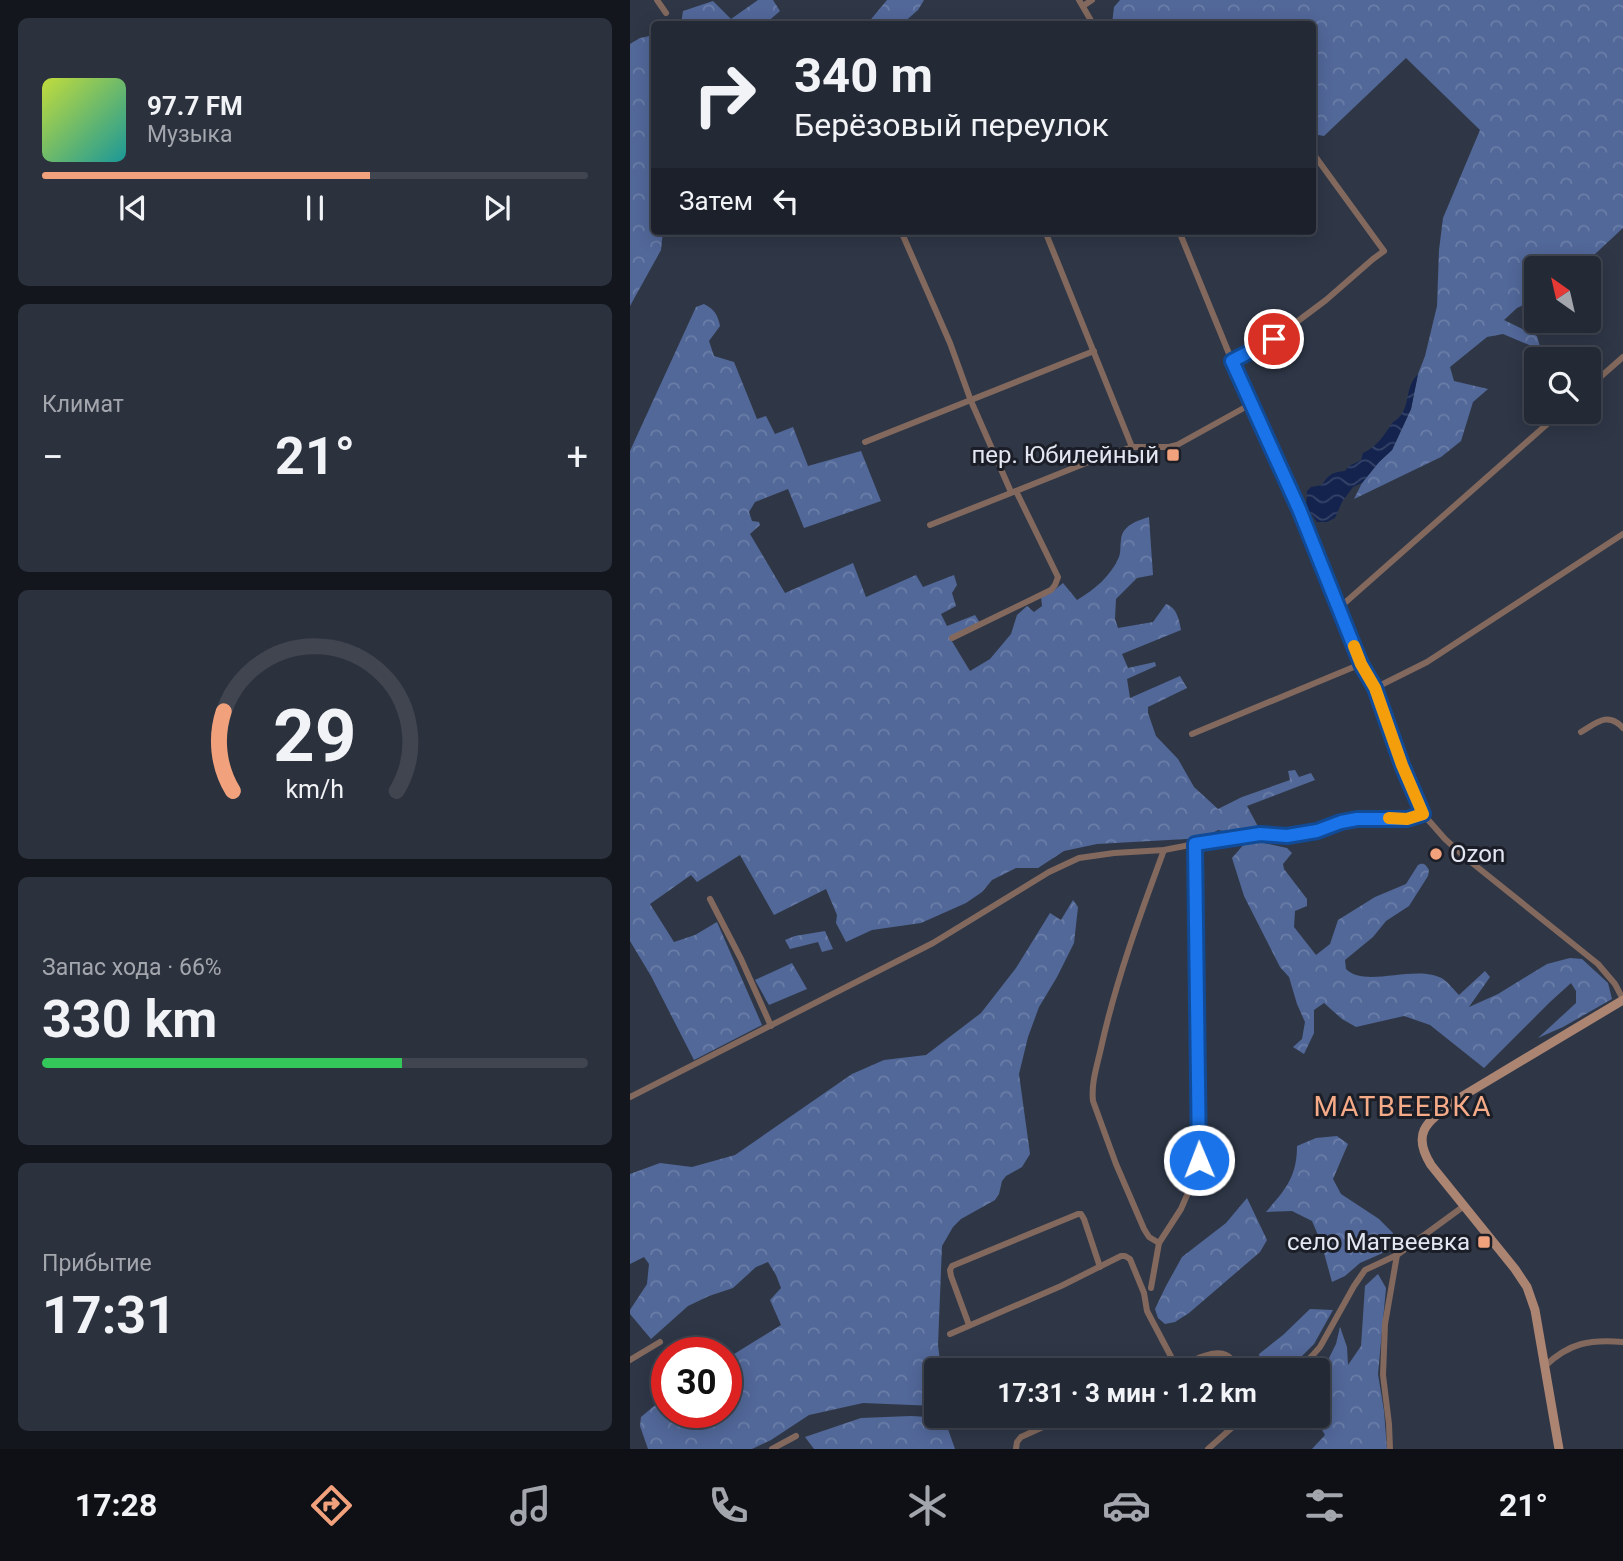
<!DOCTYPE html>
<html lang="ru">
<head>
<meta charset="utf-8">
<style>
  body { margin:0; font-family:Roboto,sans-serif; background:#2b313d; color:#f1f3f6; height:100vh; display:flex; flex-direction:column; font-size:26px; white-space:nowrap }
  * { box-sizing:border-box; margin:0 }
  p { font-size:23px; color:#a3a6ad }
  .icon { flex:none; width:38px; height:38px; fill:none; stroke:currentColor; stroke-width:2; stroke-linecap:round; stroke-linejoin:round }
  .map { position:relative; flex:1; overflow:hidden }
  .side { display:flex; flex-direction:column; gap:18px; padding:18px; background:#13171d; width:630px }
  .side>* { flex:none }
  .guide { position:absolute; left:21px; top:21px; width:665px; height:214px; border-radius:7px; box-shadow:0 4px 18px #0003,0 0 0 2px #404550; background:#232935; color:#f1f3f6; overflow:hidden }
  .needle { width:46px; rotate:326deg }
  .buttons { position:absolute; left:894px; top:256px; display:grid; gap:14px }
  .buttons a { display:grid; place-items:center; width:77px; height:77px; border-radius:7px; background:#232935; box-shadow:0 4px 18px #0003,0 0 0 2px #404550; font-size:35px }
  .speed { position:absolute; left:21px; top:1337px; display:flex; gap:14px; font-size:35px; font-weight:700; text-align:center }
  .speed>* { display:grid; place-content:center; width:91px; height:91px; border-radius:50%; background:#232935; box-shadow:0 4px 18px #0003,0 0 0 2px #404550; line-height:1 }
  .speed .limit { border:10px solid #d22; background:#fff; color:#111 }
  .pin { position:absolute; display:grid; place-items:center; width:60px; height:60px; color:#fff; margin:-30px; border:4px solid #fff; border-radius:50%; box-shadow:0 2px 7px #0007 }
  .me { position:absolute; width:77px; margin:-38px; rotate:359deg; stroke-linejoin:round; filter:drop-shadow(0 0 5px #0008) }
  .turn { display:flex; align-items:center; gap:24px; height:147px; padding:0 28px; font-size:32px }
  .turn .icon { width:91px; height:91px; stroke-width:2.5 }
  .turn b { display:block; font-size:49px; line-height:60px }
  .then { display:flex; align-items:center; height:66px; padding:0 28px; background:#0003; gap:14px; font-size:26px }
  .big { font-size:52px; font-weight:700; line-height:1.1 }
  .side .card { flex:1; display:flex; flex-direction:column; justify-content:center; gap:10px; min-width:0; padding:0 24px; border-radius:10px; background:#2b313d }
  .side .dial { align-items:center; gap:0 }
  .dial svg { height:182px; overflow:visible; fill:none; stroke:#404550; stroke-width:7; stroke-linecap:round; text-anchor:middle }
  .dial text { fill:#f1f3f6; stroke:none }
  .song { display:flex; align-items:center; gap:21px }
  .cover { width:84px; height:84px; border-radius:10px; background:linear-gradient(135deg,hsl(70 70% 55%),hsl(180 70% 35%)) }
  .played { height:7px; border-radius:4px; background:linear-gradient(90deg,#f1a17c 60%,#404550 60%) }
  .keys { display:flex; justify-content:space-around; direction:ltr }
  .heat { display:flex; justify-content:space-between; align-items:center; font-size:38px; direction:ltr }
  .charge { height:10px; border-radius:5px; background:linear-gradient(90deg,#34c759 66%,#404550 0) }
  .trip { position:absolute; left:294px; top:1358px; width:406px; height:70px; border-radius:7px; background:#232935; box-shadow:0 4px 18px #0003,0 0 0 2px #404550; font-weight:700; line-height:70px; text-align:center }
  .menu { display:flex; height:112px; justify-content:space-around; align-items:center; background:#0e1015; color:#a3a6ad }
  .menu .icon { width:49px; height:49px }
  .menu .on { color:#f1a17c }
  .menu b { font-size:32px; color:#f1f3f6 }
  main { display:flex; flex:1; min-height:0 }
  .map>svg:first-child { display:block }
  .forest { fill:url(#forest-crowns) }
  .water { fill:url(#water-waves) }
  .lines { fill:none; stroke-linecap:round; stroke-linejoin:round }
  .minor { stroke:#83695d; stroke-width:6 }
  .secondary { stroke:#ac8472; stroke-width:9 }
  .route-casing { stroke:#114b97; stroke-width:18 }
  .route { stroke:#1a73e8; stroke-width:12 }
  .slow { stroke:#f59e0b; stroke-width:12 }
  .poi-dot { fill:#f1a17c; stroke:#1b1e26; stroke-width:2.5 }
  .labels { text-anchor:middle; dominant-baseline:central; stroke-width:6; stroke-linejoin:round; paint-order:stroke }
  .poi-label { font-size:24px; fill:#e2e7f2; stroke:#1b1e26; text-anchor:end }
  .quarter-label { font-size:28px; letter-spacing:2px; fill:#f5ab88; stroke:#1b1e26 }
</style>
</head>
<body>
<main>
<section class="side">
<div class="card">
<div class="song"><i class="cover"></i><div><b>97.7 FM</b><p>Музыка</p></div></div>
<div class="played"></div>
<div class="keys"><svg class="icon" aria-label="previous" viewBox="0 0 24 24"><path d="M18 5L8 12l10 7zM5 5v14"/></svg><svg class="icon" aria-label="pause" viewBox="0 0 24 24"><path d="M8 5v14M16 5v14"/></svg><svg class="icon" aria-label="next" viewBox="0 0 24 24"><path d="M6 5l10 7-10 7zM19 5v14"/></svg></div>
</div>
<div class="card"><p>Климат</p>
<div class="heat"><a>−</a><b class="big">21°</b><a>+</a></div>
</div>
<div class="card dial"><svg viewBox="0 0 100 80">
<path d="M14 69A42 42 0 1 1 86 69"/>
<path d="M14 69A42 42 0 0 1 10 34" stroke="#f1a17c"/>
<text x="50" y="56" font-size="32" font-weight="700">29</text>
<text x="50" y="72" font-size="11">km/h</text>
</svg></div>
<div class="card"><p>Запас хода · 66%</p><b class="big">330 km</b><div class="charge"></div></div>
<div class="card"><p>Прибытие</p><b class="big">17:31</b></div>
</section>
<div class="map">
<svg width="993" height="1449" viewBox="0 0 993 1449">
  <defs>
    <pattern id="forest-crowns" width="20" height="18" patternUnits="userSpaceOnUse" patternTransform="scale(1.75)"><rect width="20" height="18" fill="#526899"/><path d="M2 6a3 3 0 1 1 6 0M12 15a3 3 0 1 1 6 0" fill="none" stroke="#6b7ea8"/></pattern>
    <pattern id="water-waves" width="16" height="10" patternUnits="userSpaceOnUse" patternTransform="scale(1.75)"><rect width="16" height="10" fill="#13234e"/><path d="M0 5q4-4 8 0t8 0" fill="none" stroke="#354368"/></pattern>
  </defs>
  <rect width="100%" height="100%" fill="#2f3747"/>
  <g class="forest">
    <path d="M128,0h15l7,11 -15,13h-84l2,-13 30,-10 18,18z"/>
    <path d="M257,0h37l-6,10 -16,14h-35z"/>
    <path d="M490,0h503v228l-43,40h-44v31l-19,9 -13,12 33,16 4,14 -38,-16 -16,3 -37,30 4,14 34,8 -15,13 -12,39 -20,16 -87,42 8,-16 17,-21 13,-12 19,-41 7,-35 7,-18 12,-50 2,-56 4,-32 37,-88 -74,-72 -82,78 -11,-2 -1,-110h-200l2,-17z"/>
    <path d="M24,35v196h9l-2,19 -31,56v-262l10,-6z"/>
    <path d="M74,304c10,5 14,11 16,22l-11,15 5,15 20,6 23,57 9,-3 9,18 18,-7 15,39 53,-15 20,50 -77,27 -16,-39 -33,13 -6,10 3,9 7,1 1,3 -10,9 35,59 68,-30 13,34 50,-22 7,12 31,-12 3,10 -5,8 4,13 -15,8 6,12 28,-11 5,8 -30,15 20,33 20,-12 21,-25 6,-19 10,-9 7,6 8,-6 -1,-9 11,-5 11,-9 14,17c17,-10 34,-24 42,-43 2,-5 1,-11 2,-17 1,-14 15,-19 28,-23l4,58 -16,3 -21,21 -1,20 3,9 35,-6 13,-18c11,4 13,15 15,26l-59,24 6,14 27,-6 1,4 -29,13 3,19 50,-22 7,12 -39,19v6l8,23 22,23 16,28 24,22 24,-12 48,-17 -2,-9 7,-1 4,7 12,-4 4,7 -68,26 14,26 -34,4 -4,-5 -5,-1 -14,8 -107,6 -33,7 -26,17h-22l-24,12 -10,12 -16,11 -45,20 -49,7 -26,12 -10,-19 1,-8 -11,-26 -52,26 -34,-60 -43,27 -6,-7 -41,29 24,38 21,-7 22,-13 45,103 -68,35 -43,-84 -21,-35v-490l66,-144z"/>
    <path d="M629,842l28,6 5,5 -9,11 1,5 23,30v7l-12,5 -1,16 22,28 14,-11 8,-24 37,-23 31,-13 12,-19c6,-3 8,0 11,5l-1,6 -19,30 -23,15 -13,16 -28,23 1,9c19,20 71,-6 97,10 6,4 11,11 16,16l26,-24 5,6 -21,30 29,-13 49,-30 23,-6 12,1 26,24 4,16 -49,28 -25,11 38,-35v-12l-5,-8 -21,19 -66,66 -54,-43 -26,-9 -48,11 -14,-8 -18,-16 -10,7v23l-10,21 -11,-7 9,-8 3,-17 -8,-18 -8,-27 -9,-10 -36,-71 -12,-38 13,-15z"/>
    <path d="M443,900l5,7 -4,36 -17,34 -18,30 -11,30 -9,37 11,80 -8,13 -16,9 -4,5 -3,13 -4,6 -34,19 -8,8 -11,19 -4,99 3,25h-5v36l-73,-3 -54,12 -38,25 -19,9h-104l-8,-23 1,-9 26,-22v17h59v-53l55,-34 -11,-25 11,-12 -5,-13 -8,-13 -12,5 -23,21 -24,8 -21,10 -37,33 -21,-25v-4l17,-26 2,-20 -5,-7 -14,7v-90l30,-11 32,4 43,-12 117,-81 32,-14 42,-5 55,-42 35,-45 34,-55 11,7z"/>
    <path d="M195,931l8,18 -11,3 -4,-10 -28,7 -5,-9 10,-4z"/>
    <path d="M162,963l15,26 -38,16 -14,-25z"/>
    <path d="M707,1136l11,8 -15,35 8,15 38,25 14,14 -8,19 -25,11 -15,13 -13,6 -11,-40 -9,-21 -20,-10 -26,1c19,-22 31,-35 31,-66l19,-8z"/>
    <path d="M617,1198l20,42 -7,12 -71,61 -14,9 -10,2 -7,-6 -3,-9 11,-23 16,-29 44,-34z"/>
    <path d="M748,1274l8,14 -8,86 6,37 3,38h-75l13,-14 -7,-12 -2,-7h2v-36l18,-36 4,-17 7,20 1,18 13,-19 4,-60z"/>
    <path d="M680,1309l23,1 -19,34 -23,23 -8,-8 -23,3 -1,-8 24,-19z"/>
    <path d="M281,1416l33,2 11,31h-141l-9,-12 56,-19z"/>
  </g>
  <path class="water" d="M788,374l-7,35 -19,41 -13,12 -17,21 -9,4 -11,15 -7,16 -8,4h-10l-11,-15 1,-16 4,-4 11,-2c6,-10 10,-13 23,-14l4,-5 12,-6 2,-7c15,-7 21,-18 30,-31 3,-2 6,-4 8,-7 9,-13 4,-28 17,-41z"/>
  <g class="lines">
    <g class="minor">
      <path d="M27,0l9,13"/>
      <path d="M449,0l14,24"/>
      <path d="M453,6l9,-6"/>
      <path d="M271,231l49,112 21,58 40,91"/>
      <path d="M415,231l87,216"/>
      <path d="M549,231l53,130 67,148 62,155 14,24 27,77 21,49 22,25 21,19 132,106 17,20 8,15"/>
      <path d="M602,361l42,-22 52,-39 47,-41 11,-8 -72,-99"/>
      <path d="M959,387l34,-30"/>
      <path d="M235,442l229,-91"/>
      <path d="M386,491l70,-28 46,-16h37l8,-2 74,-41"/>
      <path d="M300,525l86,-34 42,86 -3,8 -4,5 -99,48"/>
      <path d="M709,608l223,-197"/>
      <path d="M745,688l52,-26 196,-128"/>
      <path d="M951,732c15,-9 27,-21 42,-4"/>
      <path d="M562,734l169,-70"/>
      <path d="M80,899l31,60 30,67"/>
      <path d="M0,1097l303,-154 116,-71 30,-14 35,-5 50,-3 31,-6 65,-10 27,2 30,-5 40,-12h50l16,-5"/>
      <path d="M529,1243l-10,-6 -5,-8 -28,-65 -23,-63c-2,-18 4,-35 8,-53 15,-68 39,-133 63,-198"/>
      <path d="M521,1288l8,-45 22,-34 16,-37 2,-12 -4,-316"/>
      <path d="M339,1325l-18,-49 -1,-6 2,-4 126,-52h3l3,5 16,48"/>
      <path d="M320,1334l111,-48 60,-30h4l5,3 14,34 3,18 30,57"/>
      <path d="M0,1360l30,-18"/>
      <path d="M915,1366c24,-23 45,-27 78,-24"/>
      <path d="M541,1370c13,-5 42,-22 55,-15 6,3 11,10 16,15"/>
      <path d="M667,1370l15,-14 8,-9 34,-61 11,-16 32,-15 67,-49"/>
      <path d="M142,1449l24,-13"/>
      <path d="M386,1449l1,-7 4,-5 46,-21"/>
      <path d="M578,1449l37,-33"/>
      <path d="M760,1449l-1,-25 -6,-49 2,-51 12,-69"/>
    </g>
    <path class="secondary" d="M929,1449l-24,-139 -8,-23 -12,-18 -84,-104c-23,-37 2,-46 30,-68l162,-97"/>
  </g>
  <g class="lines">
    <g class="route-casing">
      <path id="route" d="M569,1160l-4,-316 65,-10 27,2 30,-5 24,-9 16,-3h50l16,-5 -21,-49 -27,-77 -14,-24 -62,-155 -67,-148 42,-22"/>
    </g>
    <use href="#route" class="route"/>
    <path class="slow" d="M724,646l7,18 14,24 27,77 21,49 -16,5 -18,-1"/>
  </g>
  <g class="poi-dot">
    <rect x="536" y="448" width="14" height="14" rx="3.5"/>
    <circle cx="806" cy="854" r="7"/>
    <rect x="847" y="1235" width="14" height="14" rx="3.5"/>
  </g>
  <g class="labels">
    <g class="poi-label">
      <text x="529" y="455">пер. Юбилейный</text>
      <text x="820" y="854" text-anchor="start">Ozon</text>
      <text x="840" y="1242">село Матвеевка</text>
    </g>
    <g class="quarter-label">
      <text x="773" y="1106">МАТВЕЕВКА</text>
    </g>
  </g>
</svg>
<div class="buttons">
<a><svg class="needle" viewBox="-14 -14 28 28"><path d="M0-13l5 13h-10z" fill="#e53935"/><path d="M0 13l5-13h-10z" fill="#a3a6ad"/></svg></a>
<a><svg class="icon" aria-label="search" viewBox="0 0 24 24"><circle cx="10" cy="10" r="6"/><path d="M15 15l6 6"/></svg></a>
</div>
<div class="speed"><div class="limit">30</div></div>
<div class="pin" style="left:644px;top:339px;background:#d93025"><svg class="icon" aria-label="arrive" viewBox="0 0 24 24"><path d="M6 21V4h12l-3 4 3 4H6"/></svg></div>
<svg class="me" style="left:569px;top:1160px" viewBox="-20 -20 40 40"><circle r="17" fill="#1a73e8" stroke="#fff" stroke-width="3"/><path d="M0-11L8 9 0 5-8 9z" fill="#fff"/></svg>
<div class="trip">17:31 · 3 мин · 1.2 km</div>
<div class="guide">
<div class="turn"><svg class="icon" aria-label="right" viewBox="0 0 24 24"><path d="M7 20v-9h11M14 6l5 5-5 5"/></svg><div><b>340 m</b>Берёзовый переулок</div></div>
<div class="then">Затем<svg class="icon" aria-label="left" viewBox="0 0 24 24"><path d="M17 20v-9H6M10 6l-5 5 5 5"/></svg></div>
</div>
</div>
</main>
<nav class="menu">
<b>17:28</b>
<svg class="icon on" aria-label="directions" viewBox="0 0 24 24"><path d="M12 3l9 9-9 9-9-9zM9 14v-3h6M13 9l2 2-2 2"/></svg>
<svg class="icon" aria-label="music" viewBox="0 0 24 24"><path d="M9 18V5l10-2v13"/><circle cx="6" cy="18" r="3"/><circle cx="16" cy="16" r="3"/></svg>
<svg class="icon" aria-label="phone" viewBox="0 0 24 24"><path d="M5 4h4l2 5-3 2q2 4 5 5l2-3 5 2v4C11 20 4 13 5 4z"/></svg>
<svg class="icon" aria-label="climate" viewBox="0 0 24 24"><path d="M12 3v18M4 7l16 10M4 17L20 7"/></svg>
<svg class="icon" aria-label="car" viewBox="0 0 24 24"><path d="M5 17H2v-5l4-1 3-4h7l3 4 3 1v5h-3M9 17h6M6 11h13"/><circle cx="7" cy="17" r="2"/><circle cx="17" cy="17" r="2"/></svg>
<svg class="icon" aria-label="filters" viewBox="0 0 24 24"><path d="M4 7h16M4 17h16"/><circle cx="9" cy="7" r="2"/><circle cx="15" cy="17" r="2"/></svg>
<b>21°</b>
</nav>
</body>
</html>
